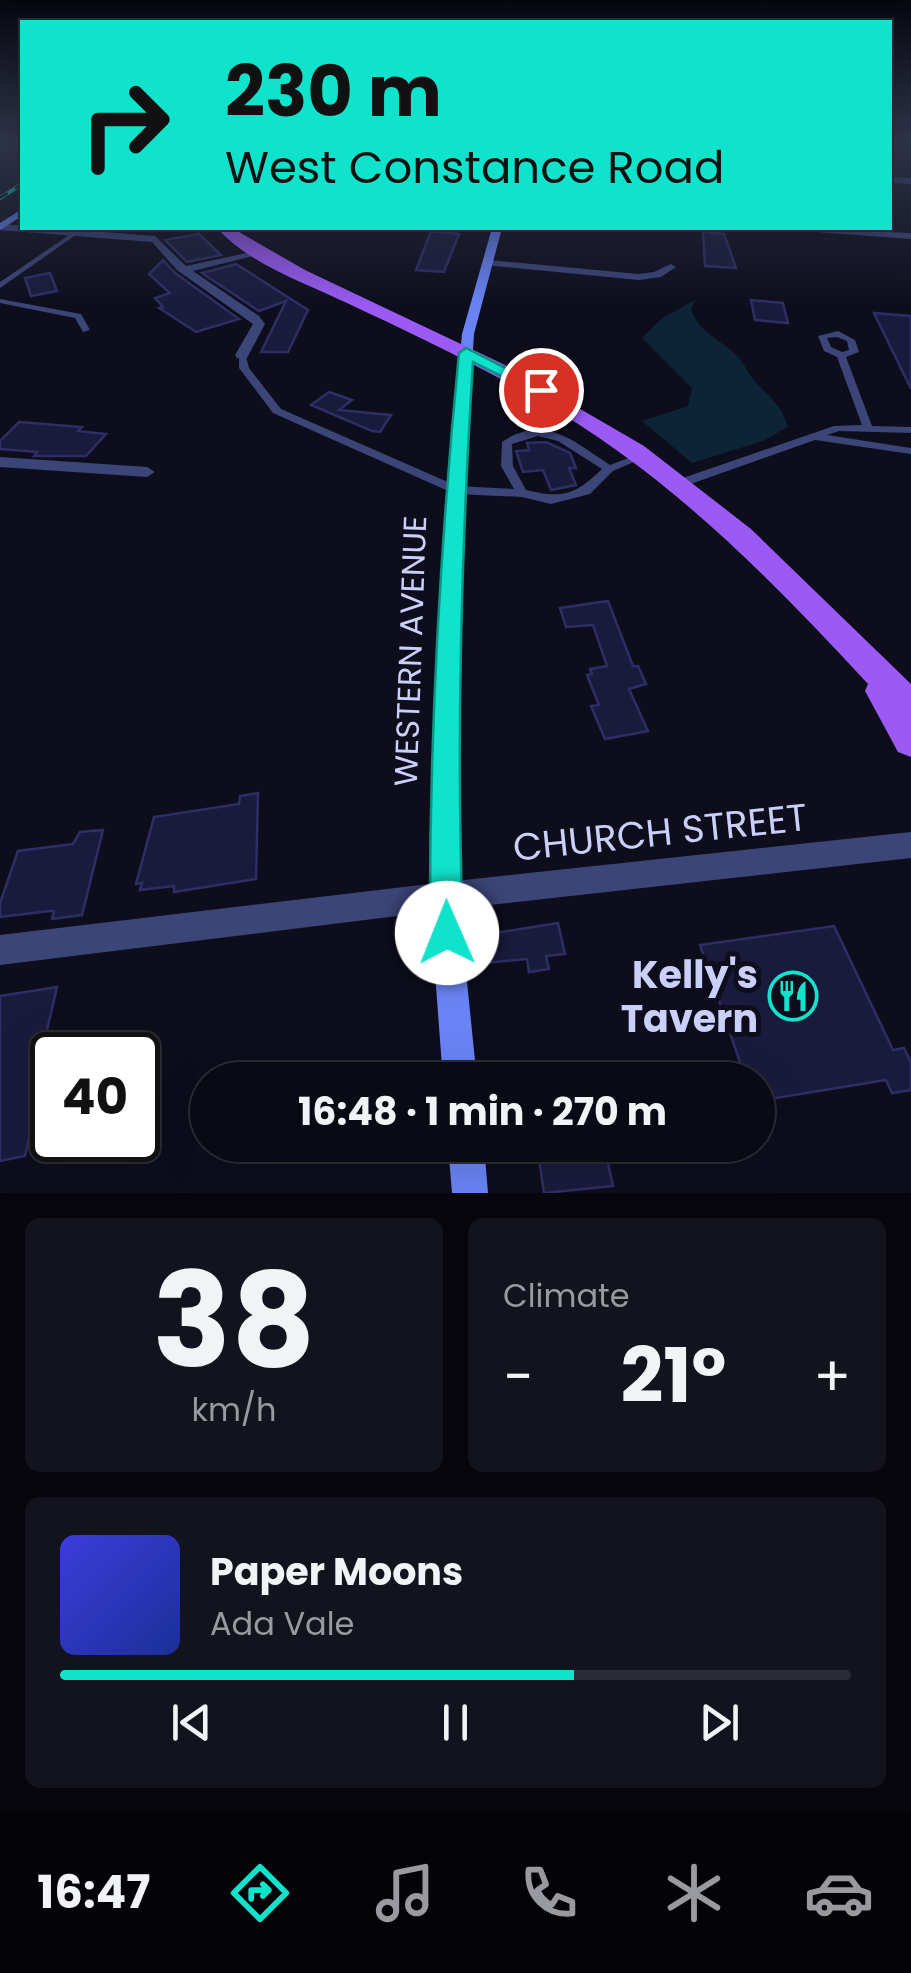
<!DOCTYPE html>
<html lang="en">
<head>
<meta charset="utf-8">
<style>
  body { margin:0; font-family:Poppins,sans-serif; background:#13131e; color:#f1f3f6; height:100vh; display:flex; flex-direction:column; font-size:38px; white-space:nowrap }
  * { box-sizing:border-box; margin:0 }
  p { font-size:32px; color:#999aa0 }
  .icon { flex:none; width:55px; height:55px; fill:none; stroke:currentColor; stroke-width:2; stroke-linecap:round; stroke-linejoin:round }
  .map { position:relative; height:1193px; overflow:hidden }
  .drawer { display:flex; flex-direction:column; gap:25px; padding:25px; background:#06060c; flex:1 }
  .drawer>* { flex:none }
  .hud { position:absolute; left:20px; top:20px; width:872px; height:210px; border-radius:0px; box-shadow:0 10px 40px #0002,0 0 0 2px #2a2b34; background:#10e3cc; color:#111; overflow:hidden }
  .speed { position:absolute; left:30px; top:1032px; display:flex; gap:20px; font-size:50px; font-weight:700; text-align:center }
  .speed>* { display:grid; place-content:center; width:130px; height:130px; border-radius:50%; background:#0a0a15; box-shadow:0 10px 40px #0002,0 0 0 2px #2a2b34; line-height:1 }
  .speed .limit { border:5px solid #111; border-radius:15px; background:#fff; color:#111 }
  .pin { position:absolute; display:grid; place-items:center; width:85px; height:85px; color:#fff; margin:-42px; border:5px solid #fff; border-radius:50%; box-shadow:0 2px 10px #0007 }
  .me { position:absolute; width:110px; margin:-55px; rotate:359deg; stroke-linejoin:round; filter:drop-shadow(0 0 8px #0008) }
  .turn { display:flex; align-items:center; gap:35px; height:210px; padding:0 40px; font-size:45px }
  .turn .icon { width:130px; height:130px; stroke-width:2.5 }
  .turn b { display:block; font-size:70px; line-height:85px }
  .big { font-size:75px; font-weight:700; line-height:1.1 }
  .drawer .tile { flex:1; display:flex; flex-direction:column; justify-content:center; gap:15px; min-width:0; padding:0 35px; border-radius:15px; background:#13131e }
  .drawer .dial { align-items:center; gap:0 }
  .dial b { font-size:130px; line-height:1 }
  .song { display:flex; align-items:center; gap:30px }
  .cover { width:120px; height:120px; border-radius:15px; background:linear-gradient(135deg,hsl(240 70% 55%),hsl(230 70% 35%)) }
  .played { height:10px; border-radius:5px; background:linear-gradient(90deg,#10e3cc 65%,#2a2b34 65%) }
  .keys { display:flex; justify-content:space-around; direction:ltr }
  .heat { display:flex; justify-content:space-between; align-items:center; font-size:55px; direction:ltr }
  .drawer .tiles { flex:1; display:grid; gap:25px; grid-template-columns:1fr 1fr }
  .tile:last-child { grid-column:span 2 }
  .trip { position:absolute; left:190px; top:1062px; width:585px; height:100px; border-radius:50px; background:#0a0a15; box-shadow:0 10px 40px #0002,0 0 0 2px #2a2b34; font-weight:700; line-height:100px; text-align:center }
  .dock { display:flex; height:160px; justify-content:space-around; align-items:center; background:#040408; color:#999aa0 }
  .dock .icon { width:70px; height:70px }
  .dock .selected { color:#10e3cc }
  .dock b { font-size:45px; color:#f1f3f6 }
  .map>svg:first-child { display:block }
  .water { fill:#0c2436 }
  .building { fill:#1a1a3c; stroke:#2e2e66; stroke-width:2.5 }
  .lines { fill:none; stroke-linecap:round; stroke-linejoin:round }
  .lane { fill:#3b4578; fill-rule:evenodd }
  .street { fill:#3b4578; fill-rule:evenodd }
  .secondary { fill:#6983f4; fill-rule:evenodd }
  .primary { fill:#9a5af3; fill-rule:evenodd }
  .rail-casing { stroke:#10e3cc; stroke-width:4 }
  .rail { stroke:#0d0d1c; stroke-width:2.5; stroke-dasharray:9; stroke-linecap:butt }
  .route { fill:#10e3cc; stroke:#0a9485; stroke-width:2.5 }
  .labels { text-anchor:middle; dominant-baseline:central; stroke-width:10; stroke-linejoin:round; paint-order:stroke }
  .street-label { font-size:32px; fill:#cbd0fb; stroke:#0d0d1c }
  .near-street-label { font-size:38px; fill:#cbd0fb; stroke:#0d0d1c }
  .near-poi-label { font-size:38px; font-weight:bold; fill:#cbd0fb; stroke:#0d0d1c; text-anchor:end }
</style>
</head>
<body>
<div class="map">
<svg width="911" height="1193" viewBox="0 0 911 1193">
  <rect width="100%" height="100%" fill="#0d0d1c"/>
  <path class="water" d="M695,300l-4,9c8,24 29,30 45,46 6,5 10,14 14,20 15,20 31,27 38,52l-25,14 -71,22 -50,-42 46,-15 4,-18 -50,-50 19,-19z"/>
  <g class="building">
    <path d="M431,231l28,3 -15,38 -28,-2z"/>
    <path d="M703,232l21,2 12,34 -31,-2z"/>
    <path d="M199,234l22,21 -34,7 -22,-22z"/>
    <path d="M163,260l12,13 64,46 -43,13 -37,-24 4,-1 -8,-9 15,-5 -21,-19z"/>
    <path d="M236,264l72,46 -20,42h-27l25,-51 -27,10 -57,-38z"/>
    <path d="M50,273l7,18 -26,5 -6,-18z"/>
    <path d="M751,300l32,3 5,20 -33,-3z"/>
    <path d="M874,313l37,3v73z"/>
    <path d="M329,392l23,8 -13,10 52,5 -11,17 -8,-1 -61,-26z"/>
    <path d="M19,422l63,5 -4,4 28,3 -20,22h-52l3,-4 -37,-3v-8z"/>
    <path d="M546,442l24,11 6,15h-7l7,17 -25,5 -8,-20 -20,2 -7,-21 13,-1 -2,-7z"/>
    <path d="M608,601l25,65h5l8,18 -17,5 19,42 -43,8 -14,-33 8,-1 -12,-30 5,-1 -2,-5 17,-3 -14,-41 -27,2 -6,-19z"/>
    <path d="M258,793l-2,86 -82,13v-6l-34,4 2,-7 -6,1 18,-67 85,-13 1,-8z"/>
    <path d="M103,830l-21,85 -30,4 2,-8h-4l-50,6v-14l18,-52 55,-7 7,-12z"/>
    <path d="M558,923l7,31 -19,2 3,13 -20,3 -2,-13 -42,4 -3,-28z"/>
    <path d="M834,926l59,124 11,-2 7,14v28l-19,3 -6,-13 -128,21v-21h-12l-46,-135z"/>
    <path d="M57,987l-27,116 7,-2 -12,55 -25,5v-165z"/>
    <path d="M537,1145h67l9,41 -69,7z"/>
  </g>
  <g class="lines">
    <g class="lane">
      <path d="M75,231l5,1 -80,56v-6z"/>
      <path d="M0,299l81,15 9,16 -7,2 -8,-14 -75,-15z"/>
      <path d="M838,331l17,9 4,12 -13,5 26,69 39,1v6l-72,-2 -12,4 84,13v6l-96,-14 -130,46h-8v-6l157,-54 28,-1 -25,-68 -13,-6 -6,-15zM837,337l10,4 2,9 -7,2 -11,-5 -4,-9z"/>
      <path d="M239,353h6l4,15 32,41 176,77 57,3 -13,-23 1,-24c43,-29 72,0 108,23l34,-13 6,3 -37,16 -23,23 -39,10 -29,-7 -67,-3 -182,-81 -34,-45zM538,436l20,5 44,28c-27,26 -39,30 -76,21l-13,-24 -1,-22z"/>
    </g>
    <g class="street">
      <path d="M890,140h21v3l-21,-1z"/>
      <path d="M890,177l21,1v6l-21,-1z"/>
      <path d="M0,224l155,12 31,30 79,-17v4l-72,18 66,45 6,8 -18,34h-10l-2,-3 18,-31 -76,-54 -25,-28 -152,-12z"/>
      <path d="M798,228l113,5v6l-108,-8z"/>
      <path d="M488,260l151,14 15,-2 17,-8 5,3 -15,10 -22,3 -155,-15 -1,-2z"/>
      <path d="M0,457l147,10 8,5 -8,5 -147,-10z"/>
      <path d="M911,832v26l-465,52 -446,55v-30l446,-53z"/>
    </g>
    <g class="secondary">
      <path d="M22,209v7l-22,14v-7z"/>
      <path d="M492,228h10l-28,106 -13,200 -3,308 4,91 15,147h-34l-11,-147v-91l11,-308 19,-200z"/>
      <path d="M448,1145h36l4,48h-36z"/>
    </g>
    <path class="primary" d="M217,228h15l73,42 198,94 141,82 107,83 160,155v73l-13,-5 -33,-61 3,-7c-101,-109 -201,-211 -331,-285 -61,-35 -126,-66 -190,-96 -42,-20 -98,-39 -130,-75z"/>
    <g class="rail-casing">
      <path id="rail" d="M0,198l22,-14"/>
    </g>
    <use href="#rail" class="rail"/>
  </g>
  <linearGradient id="sky" x2="0" y2="1"><stop stop-color="#07070f"/><stop offset="0.46" stop-color="#2f354b"/><stop offset="1" stop-color="#2f354b" stop-opacity="0"/></linearGradient>
  <rect width="911" height="307" fill="url(#sky)"/>
  <path class="route" d="M466,348l83,42 -14,3 -62,-31c-12,190 -17,381 -10,571l-4,12 -12,5 -12,-5 -5,-12c-1,-194 10,-387 29,-580z"/>
  <defs>
    <g id="restaurant-ring" transform="scale(2.5)"><circle r="9.5" fill="#0d0d1c" stroke="#10e3cc" stroke-width="1.5"/><path d="M-5-6h1v4h1v-4h1v4h1v-4h1v5L-1.5 .5V6h-2V.5L-5-1ZM5-6V6H3V1.5H1.5Q1.5-4 5-6Z" fill="#10e3cc"/></g>
  </defs>
  <g fill-rule="evenodd">
    <use href="#restaurant-ring" x="793" y="996"/>
  </g>
  <g class="labels">
    <g class="street-label">
      <text transform="translate(410 651) rotate(-88)">WESTERN AVENUE</text>
    </g>
    <g class="near-street-label">
      <text transform="translate(660 832) rotate(-6)">CHURCH STREET</text>
    </g>
    <g class="near-poi-label">
      <text x="758" y="974">Kelly's<tspan x="758" dy="44">Tavern</tspan></text>
    </g>
  </g>
</svg>
<div class="speed"><div class="limit">40</div></div>
<div class="pin" style="left:541px;top:390px;background:#d93025"><svg class="icon" aria-label="arrive" viewBox="0 0 24 24"><path d="M6 21V4h12l-3 4 3 4H6"/></svg></div>
<svg class="me" style="left:447px;top:933px" viewBox="-20 -20 40 40"><circle r="19" fill="#fff"/><path d="M0-13L10 11 0 6-10 11z" fill="#10e3cc"/></svg>
<div class="trip">16:48 · 1 min · 270 m</div>
<div class="hud">
<div class="turn"><svg class="icon" aria-label="right" viewBox="0 0 24 24"><path d="M7 20v-9h11M14 6l5 5-5 5"/></svg><div><b>230 m</b>West Constance Road</div></div>
</div>
</div>
<section class="drawer">
<div class="tiles">
<div class="tile dial"><b>38</b><p>km/h</p></div>
<div class="tile"><p>Climate</p>
<div class="heat"><a>−</a><b class="big">21°</b><a>+</a></div>
</div>
<div class="tile">
<div class="song"><i class="cover"></i><div><b>Paper Moons</b><p>Ada Vale</p></div></div>
<div class="played"></div>
<div class="keys"><svg class="icon" aria-label="previous" viewBox="0 0 24 24"><path d="M18 5L8 12l10 7zM5 5v14"/></svg><svg class="icon" aria-label="pause" viewBox="0 0 24 24"><path d="M8 5v14M16 5v14"/></svg><svg class="icon" aria-label="next" viewBox="0 0 24 24"><path d="M6 5l10 7-10 7zM19 5v14"/></svg></div>
</div>
</div>
</section>
<nav class="dock">
<b>16:47</b>
<svg class="icon selected" aria-label="directions" viewBox="0 0 24 24"><path d="M12 3l9 9-9 9-9-9zM9 14v-3h6M13 9l2 2-2 2"/></svg>
<svg class="icon" aria-label="music" viewBox="0 0 24 24"><path d="M9 18V5l10-2v13"/><circle cx="6" cy="18" r="3"/><circle cx="16" cy="16" r="3"/></svg>
<svg class="icon" aria-label="phone" viewBox="0 0 24 24"><path d="M5 4h4l2 5-3 2q2 4 5 5l2-3 5 2v4C11 20 4 13 5 4z"/></svg>
<svg class="icon" aria-label="climate" viewBox="0 0 24 24"><path d="M12 3v18M4 7l16 10M4 17L20 7"/></svg>
<svg class="icon" aria-label="car" viewBox="0 0 24 24"><path d="M5 17H2v-5l4-1 3-4h7l3 4 3 1v5h-3M9 17h6M6 11h13"/><circle cx="7" cy="17" r="2"/><circle cx="17" cy="17" r="2"/></svg>
</nav>
</body>
</html>
